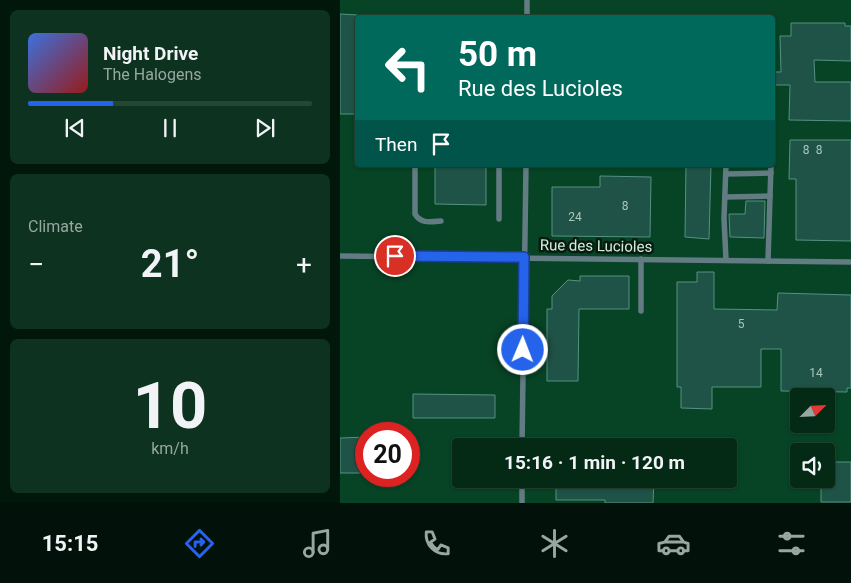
<!DOCTYPE html>
<html lang="en">
<head>
<meta charset="utf-8">
<style>
  body { margin:0; font-family:Roboto,sans-serif; background:#0d321f; color:#f1f3f6; height:100vh; display:flex; flex-direction:column; font-size:19px; white-space:nowrap }
  * { box-sizing:border-box; margin:0 }
  p { font-size:16px; color:#97a7a1 }
  .icon { flex:none; width:28px; height:28px; fill:none; stroke:currentColor; stroke-width:2; stroke-linecap:round; stroke-linejoin:round }
  .map { position:relative; flex:1; overflow:hidden }
  .drawer { display:flex; flex-direction:column; gap:10px; padding:10px; background:#02170c; width:340px }
  .drawer>* { flex:none }
  .top-card { position:absolute; left:15px; top:15px; width:420px; height:152px; border-radius:5px; box-shadow:0 1px 4px #0004,0 0 0 1px #254635; background:#00695c; color:#fff; overflow:hidden }
  .needle { width:32px; rotate:66deg }
  .tools { position:absolute; left:450px; top:388px; display:grid; gap:10px }
  .tools a { display:grid; place-items:center; width:45px; height:45px; border-radius:5px; background:#042a16; box-shadow:0 1px 4px #0004,0 0 0 1px #254635; font-size:25px }
  .speed { position:absolute; left:15px; top:422px; display:flex; gap:10px; font-size:25px; font-weight:700; text-align:center }
  .speed>* { display:grid; place-content:center; width:65px; height:65px; border-radius:50%; background:#042a16; box-shadow:0 1px 4px #0004,0 0 0 1px #254635; line-height:1 }
  .speed .limit { border:8px solid #d22; background:#fff; color:#111 }
  .pin { position:absolute; display:grid; place-items:center; width:42px; height:42px; color:#fff; margin:-21px; border:2px solid #fff; border-radius:50%; box-shadow:0 1px 5px #0007 }
  .me { position:absolute; width:55px; margin:-28px; rotate:1deg; stroke-linejoin:round; filter:drop-shadow(0 0 4px #0008) }
  .turn { display:flex; align-items:center; gap:18px; height:105px; padding:0 20px; font-size:22px }
  .turn .icon { width:65px; height:65px; stroke-width:2.5 }
  .turn b { display:block; font-size:35px; line-height:42px }
  .then { display:flex; align-items:center; height:48px; padding:0 20px; background:#0003; gap:10px; font-size:19px }
  .big { font-size:38px; font-weight:700; line-height:1.1 }
  .drawer .card { flex:1; display:flex; flex-direction:column; justify-content:center; gap:8px; min-width:0; padding:0 18px; border-radius:8px; background:#0d321f }
  .drawer .dial { align-items:center; gap:0 }
  .dial b { font-size:65px; line-height:1 }
  .song { display:flex; align-items:center; gap:15px }
  .cover { width:60px; height:60px; border-radius:8px; background:linear-gradient(135deg,hsl(220 70% 55%),hsl(0 70% 35%)) }
  .played { height:5px; border-radius:2px; background:linear-gradient(90deg,#2563eb 30%,#254635 30%) }
  .keys { display:flex; justify-content:space-around; direction:ltr }
  .heat { display:flex; justify-content:space-between; align-items:center; font-size:28px; direction:ltr }
  .trip { position:absolute; left:112px; top:438px; width:285px; height:50px; border-radius:5px; background:#042a16; box-shadow:0 1px 4px #0004,0 0 0 1px #254635; font-weight:700; line-height:50px; text-align:center }
  .menu { display:flex; height:80px; justify-content:space-around; align-items:center; background:#021109; color:#97a7a1 }
  .menu .icon { width:35px; height:35px }
  .menu .active { color:#2563eb }
  .menu b { font-size:22px; color:#f1f3f6 }
  main { display:flex; flex:1; min-height:0 }
  .map>svg:first-child { display:block }
  .built { fill:#074325; fill-rule:evenodd }
  .building { fill:#205347; stroke:#549281 }
  .lines { fill:none; stroke-linecap:round; stroke-linejoin:round }
  .lane { stroke:#637c83; stroke-width:5.5 }
  .route-casing { stroke:#184099; stroke-width:12 }
  .route { stroke:#2563eb; stroke-width:9 }
  .labels { text-anchor:middle; dominant-baseline:central; stroke-width:5; stroke-linejoin:round; paint-order:stroke }
  .number-label { font-size:12px; fill:#a8c7b7 }
  .street-label { font-size:15px; fill:#d5eedc; stroke:#081b0f }
</style>
</head>
<body>
<main>
<section class="drawer">
<div class="card">
<div class="song"><i class="cover"></i><div><b>Night Drive</b><p>The Halogens</p></div></div>
<div class="played"></div>
<div class="keys"><svg class="icon" aria-label="previous" viewBox="0 0 24 24"><path d="M18 5L8 12l10 7zM5 5v14"/></svg><svg class="icon" aria-label="pause" viewBox="0 0 24 24"><path d="M8 5v14M16 5v14"/></svg><svg class="icon" aria-label="next" viewBox="0 0 24 24"><path d="M6 5l10 7-10 7zM19 5v14"/></svg></div>
</div>
<div class="card"><p>Climate</p>
<div class="heat"><a>−</a><b class="big">21°</b><a>+</a></div>
</div>
<div class="card dial"><b>10</b><p>km/h</p></div>
</section>
<div class="map">
<svg width="511" height="503" viewBox="0 0 511 503">
  <rect width="100%" height="100%" fill="#05381d"/>
  <path class="built" d="M0,0h511v503h-511zM18,18h414v147h-414zM459,396h27v28h-27zM26,434h43v42h-43zM121,446h268v33h-268zM459,451h27v28h-27z"/>
  <g class="building">
    <path d="M0,14l18,1v99h-18z"/>
    <path d="M451,23h54v3h6v35l-37,-1 1,22h36v39l-62,-1 1,-35h-18v-13h9l-1,-36h11z"/>
    <path d="M450,140h61v101l-55,-1v-61h-7z"/>
    <path d="M95,165h51v40l-51,-1z"/>
    <path d="M346,165h25l-2,74 -24,-2z"/>
    <path d="M260,176l51,1 -1,60 -98,-1v-49h48z"/>
    <path d="M406,201h19l-1,37 -34,-1 -1,-23h16z"/>
    <path d="M357,272h17v37l63,1 1,-17 73,2v93h-4v4l-66,-1v-42h-20v38h-49v22l-31,-1v-21h-4v-105h20z"/>
    <path d="M240,276h49v33h-50l-1,72h-31v-72h5v-13l16,-16 12,1z"/>
    <path d="M73,394l82,1v23h-82z"/>
    <path d="M26,437v36h-26v-35z"/>
    <path d="M486,462h25v40h-30v-23h5z"/>
    <path d="M216,479h98l-1,24h-48v-3h-49z"/>
  </g>
  <g class="lines">
    <g class="lane">
      <path d="M187,18v-18"/>
      <path d="M432,104v13"/>
      <path d="M75,165v49c6,10 15,8 26,7"/>
      <path d="M386,174l45,-1"/>
      <path d="M385,197l45,-1"/>
      <path d="M159,219v-54"/>
      <path d="M0,256l511,6"/>
      <path d="M386,260l-2,-42 2,-53"/>
      <path d="M428,261l3,-96"/>
      <path d="M301,311v-52"/>
      <path d="M182,446l4,-281"/>
      <path d="M182,503v-24"/>
    </g>
  </g>
  <g class="lines">
    <g class="route-casing">
      <path id="route" d="M55,256l129,1 -1,93"/>
    </g>
    <use href="#route" class="route"/>
  </g>
  <g class="labels">
    <g class="number-label">
      <text x="466" y="150">8</text>
      <text x="479" y="150">8</text>
      <text x="285" y="206">8</text>
      <text x="235" y="217">24</text>
      <text x="401" y="324">5</text>
      <text x="476" y="373">14</text>
    </g>
    <g class="street-label">
      <text transform="translate(256 246) rotate(1)">Rue des Lucioles</text>
    </g>
  </g>
</svg>
<div class="tools">
<a><svg class="needle" viewBox="-14 -14 28 28"><path d="M0-13l5 13h-10z" fill="#e53935"/><path d="M0 13l5-13h-10z" fill="#97a7a1"/></svg></a>
<a><svg class="icon" aria-label="sound" viewBox="0 0 24 24"><path d="M4 9h4l5-4v14l-5-4H4zM17 9q2 3 0 6"/></svg></a>
</div>
<div class="speed"><div class="limit">20</div></div>
<div class="pin" style="left:55px;top:256px;background:#d93025"><svg class="icon" aria-label="arrive" viewBox="0 0 24 24"><path d="M6 21V4h12l-3 4 3 4H6"/></svg></div>
<svg class="me" style="left:183px;top:350px" viewBox="-20 -20 40 40"><circle r="17" fill="#2563eb" stroke="#fff" stroke-width="3"/><path d="M0-11L8 9 0 5-8 9z" fill="#fff"/></svg>
<div class="trip">15:16 · 1 min · 120 m</div>
<div class="top-card">
<div class="turn"><svg class="icon" aria-label="left" viewBox="0 0 24 24"><path d="M17 20v-9H6M10 6l-5 5 5 5"/></svg><div><b>50 m</b>Rue des Lucioles</div></div>
<div class="then">Then<svg class="icon" aria-label="arrive" viewBox="0 0 24 24"><path d="M6 21V4h12l-3 4 3 4H6"/></svg></div>
</div>
</div>
</main>
<nav class="menu">
<b>15:15</b>
<svg class="icon active" aria-label="directions" viewBox="0 0 24 24"><path d="M12 3l9 9-9 9-9-9zM9 14v-3h6M13 9l2 2-2 2"/></svg>
<svg class="icon" aria-label="music" viewBox="0 0 24 24"><path d="M9 18V5l10-2v13"/><circle cx="6" cy="18" r="3"/><circle cx="16" cy="16" r="3"/></svg>
<svg class="icon" aria-label="phone" viewBox="0 0 24 24"><path d="M5 4h4l2 5-3 2q2 4 5 5l2-3 5 2v4C11 20 4 13 5 4z"/></svg>
<svg class="icon" aria-label="climate" viewBox="0 0 24 24"><path d="M12 3v18M4 7l16 10M4 17L20 7"/></svg>
<svg class="icon" aria-label="car" viewBox="0 0 24 24"><path d="M5 17H2v-5l4-1 3-4h7l3 4 3 1v5h-3M9 17h6M6 11h13"/><circle cx="7" cy="17" r="2"/><circle cx="17" cy="17" r="2"/></svg>
<svg class="icon" aria-label="filters" viewBox="0 0 24 24"><path d="M4 7h16M4 17h16"/><circle cx="9" cy="7" r="2"/><circle cx="15" cy="17" r="2"/></svg>
</nav>
</body>
</html>
